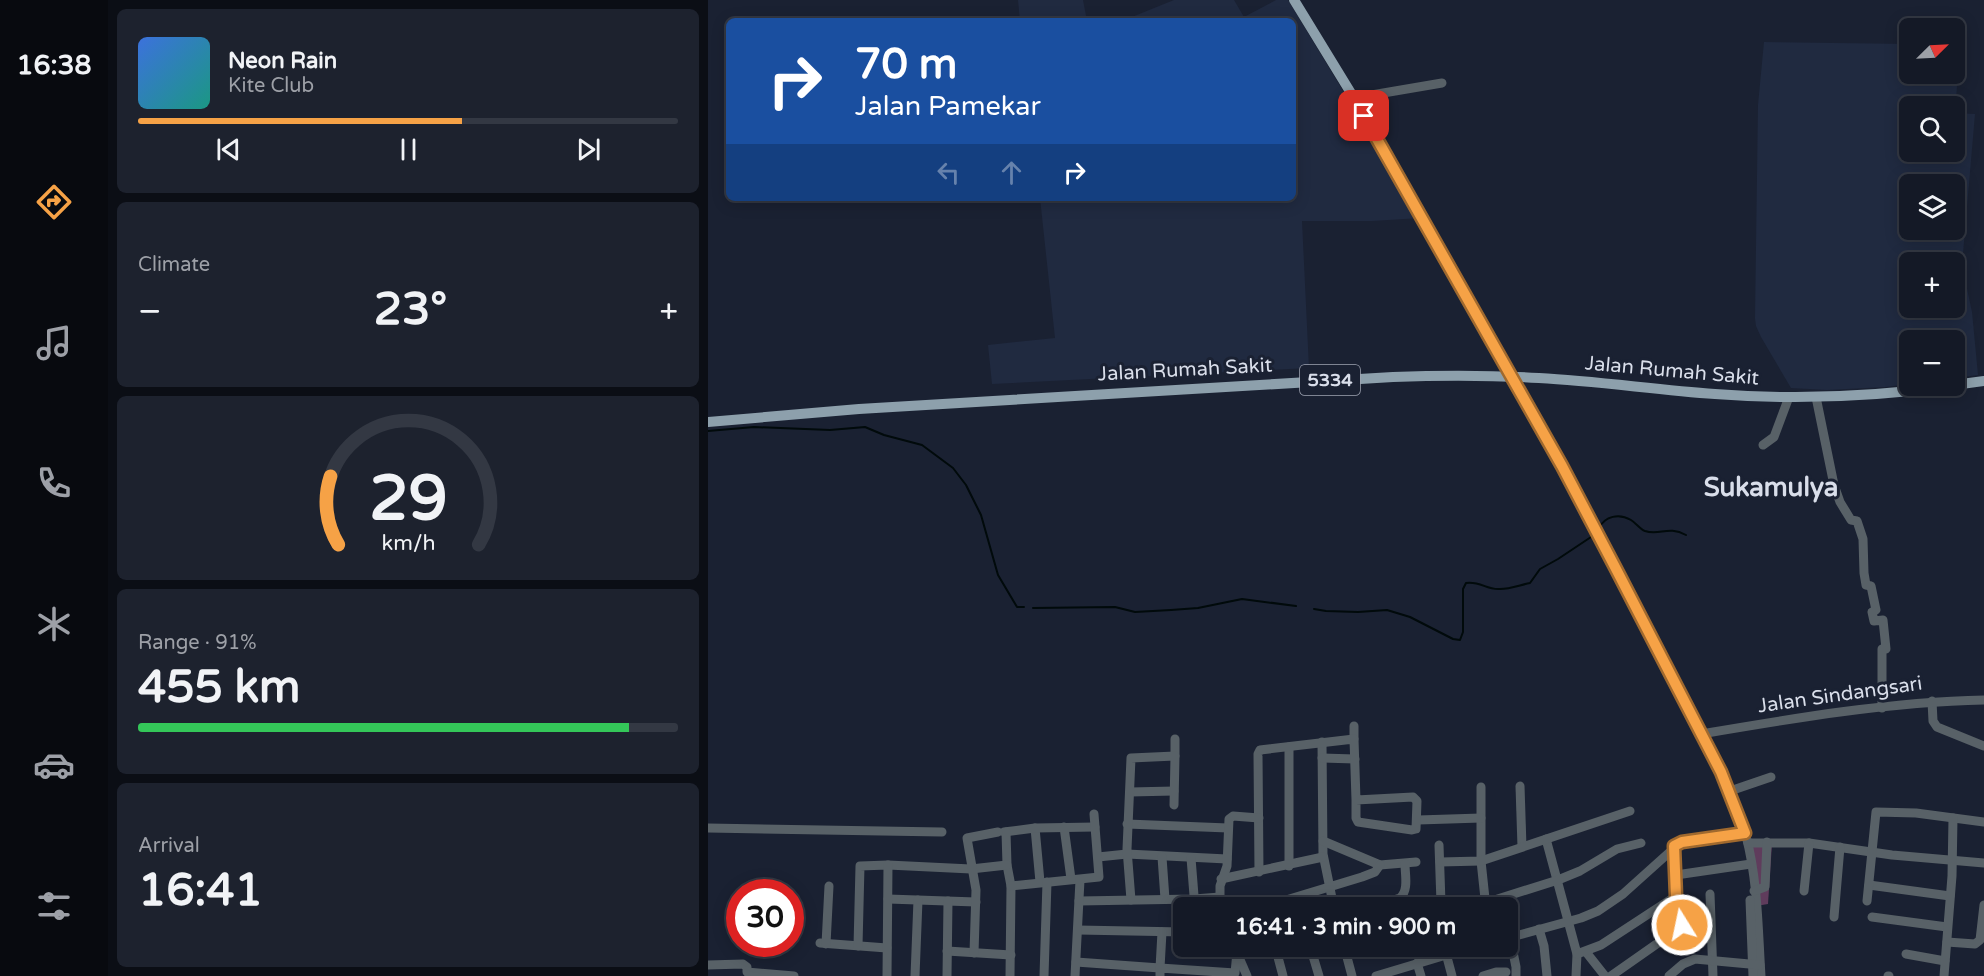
<!DOCTYPE html>
<html lang="en">
<head>
<meta charset="utf-8">
<style>
  body { margin:0; font-family:"Varela Round",sans-serif; background:#1d222e; color:#f1f3f6; height:100vh; display:flex; flex-direction:column; font-size:22px; white-space:nowrap }
  * { box-sizing:border-box; margin:0 }
  p { font-size:20px; color:#9da0a7 }
  .icon { flex:none; width:33px; height:33px; fill:none; stroke:currentColor; stroke-width:2; stroke-linecap:round; stroke-linejoin:round }
  .map { position:relative; flex:1; overflow:hidden }
  .sheet { display:flex; flex-direction:column; gap:9px; padding:9px; background:#0b0e15; width:600px }
  .sheet>* { flex:none }
  .guide { position:absolute; left:18px; top:18px; width:570px; height:183px; border-radius:9px; box-shadow:0 3px 15px #0003,0 0 0 2px #333843; background:#1a4fa0; color:#fff; overflow:hidden }
  .needle { width:39px; rotate:66deg }
  .controls { position:absolute; left:1191px; top:18px; display:grid; gap:12px }
  .controls a { display:grid; place-items:center; width:66px; height:66px; border-radius:9px; background:#141926; box-shadow:0 3px 15px #0003,0 0 0 2px #333843; font-size:30px }
  .speed { position:absolute; left:18px; top:879px; display:flex; gap:12px; font-size:30px; font-weight:700; text-align:center }
  .speed>* { display:grid; place-content:center; width:78px; height:78px; border-radius:50%; background:#141926; box-shadow:0 3px 15px #0003,0 0 0 2px #333843; line-height:1 }
  .speed .limit { border:9px solid #d22; background:#fff; color:#111 }
  .pin { position:absolute; display:grid; place-items:center; width:51px; height:51px; color:#fff; margin:-26px; border-radius:12px; box-shadow:0 3px 9px #0006 }
  .me { position:absolute; width:66px; margin:-33px; rotate:350deg; stroke-linejoin:round; filter:drop-shadow(0 0 4px #0008) }
  .turn { display:flex; align-items:center; gap:21px; height:126px; padding:0 30px; font-size:27px }
  .turn .icon { width:78px; height:78px; stroke-width:2.5 }
  .turn b { display:block; font-size:42px; line-height:51px }
  .lanes { display:flex; align-items:center; height:57px; padding:0 30px; background:#0003; justify-content:center; gap:30px; direction:ltr }
  .lanes .off { opacity:.35 }
  .big { font-size:45px; font-weight:800; line-height:1.1 }
  .sheet .widget { flex:1; display:flex; flex-direction:column; justify-content:center; gap:9px; min-width:0; padding:0 21px; border-radius:9px; background:#1d222e }
  .sheet .dial { align-items:center; gap:0 }
  .dial svg { height:156px; overflow:visible; fill:none; stroke:#333843; stroke-width:7; stroke-linecap:round; text-anchor:middle }
  .dial text { fill:#f1f3f6; stroke:none }
  .song { display:flex; align-items:center; gap:18px }
  .cover { width:72px; height:72px; border-radius:9px; background:linear-gradient(135deg,hsl(220 70% 55%),hsl(170 70% 35%)) }
  .played { height:6px; border-radius:3px; background:linear-gradient(90deg,#f6a246 60%,#333843 60%) }
  .keys { display:flex; justify-content:space-around; direction:ltr }
  .heat { display:flex; justify-content:space-between; align-items:center; font-size:33px; direction:ltr }
  .charge { height:9px; border-radius:4px; background:linear-gradient(90deg,#34c759 91%,#333843 0) }
  .trip { position:absolute; left:465px; top:897px; width:345px; height:60px; border-radius:9px; background:#141926; box-shadow:0 3px 15px #0003,0 0 0 2px #333843; font-weight:800; line-height:60px; text-align:center }
  main { display:flex; flex:1; min-height:0 }
  .dock { display:flex; flex-direction:column; width:108px; justify-content:space-around; align-items:center; background:#080a0f; color:#9da0a7 }
  .dock .icon { width:42px; height:42px }
  .dock .active { color:#f6a246 }
  .dock b { font-size:27px; color:#f1f3f6 }
  .map>svg:first-child { display:block }
  .built { fill:#202a40; fill-rule:evenodd }
  .green { fill:#5f3c5c }
  .lines { fill:none; stroke-linecap:round; stroke-linejoin:round }
  .stream { stroke:#010a0b; stroke-width:2 }
  .minor { stroke:#586167; stroke-width:9 }
  .major { stroke:#8da0ac; stroke-width:10 }
  .route-casing { stroke:#a0692e; stroke-width:15 }
  .route { stroke:#f6a246; stroke-width:10 }
  .labels { text-anchor:middle; dominant-baseline:central; stroke-width:6; stroke-linejoin:round; paint-order:stroke }
  .shield { fill:#1a2132; stroke:#a0a5b3; stroke-width:1.5 }
  .shield-label { font-size:18px; font-weight:bold; fill:#d9deea }
  .street-label { font-size:20px; fill:#d9deea; stroke:#1a2132 }
  .district-label { font-size:26px; font-weight:bold; fill:#d9deea; stroke:#1a2132 }
</style>
</head>
<body>
<main>
<nav class="dock">
<b>16:38</b>
<svg class="icon active" aria-label="directions" viewBox="0 0 24 24"><path d="M12 3l9 9-9 9-9-9zM9 14v-3h6M13 9l2 2-2 2"/></svg>
<svg class="icon" aria-label="music" viewBox="0 0 24 24"><path d="M9 18V5l10-2v13"/><circle cx="6" cy="18" r="3"/><circle cx="16" cy="16" r="3"/></svg>
<svg class="icon" aria-label="phone" viewBox="0 0 24 24"><path d="M5 4h4l2 5-3 2q2 4 5 5l2-3 5 2v4C11 20 4 13 5 4z"/></svg>
<svg class="icon" aria-label="climate" viewBox="0 0 24 24"><path d="M12 3v18M4 7l16 10M4 17L20 7"/></svg>
<svg class="icon" aria-label="car" viewBox="0 0 24 24"><path d="M5 17H2v-5l4-1 3-4h7l3 4 3 1v5h-3M9 17h6M6 11h13"/><circle cx="7" cy="17" r="2"/><circle cx="17" cy="17" r="2"/></svg>
<svg class="icon" aria-label="filters" viewBox="0 0 24 24"><path d="M4 7h16M4 17h16"/><circle cx="9" cy="7" r="2"/><circle cx="15" cy="17" r="2"/></svg>
</nav>
<section class="sheet">
<div class="widget">
<div class="song"><i class="cover"></i><div><b>Neon Rain</b><p>Kite Club</p></div></div>
<div class="played"></div>
<div class="keys"><svg class="icon" aria-label="previous" viewBox="0 0 24 24"><path d="M18 5L8 12l10 7zM5 5v14"/></svg><svg class="icon" aria-label="pause" viewBox="0 0 24 24"><path d="M8 5v14M16 5v14"/></svg><svg class="icon" aria-label="next" viewBox="0 0 24 24"><path d="M6 5l10 7-10 7zM19 5v14"/></svg></div>
</div>
<div class="widget"><p>Climate</p>
<div class="heat"><a>−</a><b class="big">23°</b><a>+</a></div>
</div>
<div class="widget dial"><svg viewBox="0 0 100 80">
<path d="M14 69A42 42 0 1 1 86 69"/>
<path d="M14 69A42 42 0 0 1 10 34" stroke="#f6a246"/>
<text x="50" y="56" font-size="32" font-weight="700">29</text>
<text x="50" y="72" font-size="11">km/h</text>
</svg></div>
<div class="widget"><p>Range · 91%</p><b class="big">455 km</b><div class="charge"></div></div>
<div class="widget"><p>Arrival</p><b class="big">16:41</b></div>
</section>
<div class="map">
<svg width="1276" height="976" viewBox="0 0 1276 976">
  <rect width="100%" height="100%" fill="#1a2132"/>
  <g class="built">
    <path d="M310,0h65l4,21h-67z"/>
    <path d="M466,0h60l10,17 32,-17h12l132,218 -48,3h-70l7,147 -317,16 -4,-39 67,-7 -15,-140h253v-177h-171z"/>
    <path d="M1056,42l145,2 1,30h44l1,-29h5l-5,68 20,1 -13,151 10,47 6,63 -23,3 -1,-38h-44l-1,44 -23,3 -59,3 -36,-2 -30,-51 -5,-11 -1,-8 3,-213zM1202,106h44v46h-44zM1202,184h44v46h-44zM1202,262h44v46h-44z"/>
  </g>
  <path class="green" d="M1040,844h24l-4,60 -12,2z"/>
  <g class="lines">
    <g class="stream">
      <path d="M0,431l46,-4 76,3 35,-3 19,8 38,10 31,23 13,17 15,30 17,60 19,32h7"/>
      <path d="M891,526l60,113"/>
      <path d="M891,528c6,-12 20,-15 32,-8 5,3 9,9 14,11 15,5 23,-6 41,4"/>
      <path d="M325,608l82,-1 20,5 36,-2 27,-2 44,-9 54,7"/>
      <path d="M606,609l12,2 32,1 29,-2 23,7 43,22 7,1 3,-8v-43l3,-6c15,-2 20,7 34,6 10,0 20,-4 30,-6l10,-14 18,-10 33,-22"/>
      <path d="M958,652l12,24"/>
      <path d="M975,687l22,42"/>
    </g>
    <g class="minor">
      <path d="M646,98l88,-15"/>
      <path d="M802,377c51,87 98,177 145,267 16,30 32,61 48,92 16,32 33,65 43,100 12,45 12,94 15,140"/>
      <path d="M1108,397l18,88 6,17 11,18 6,1 6,18 1,34 2,12 5,1 5,24 -4,2 2,9 9,-1 3,29h-4v59"/>
      <path d="M1055,445l11,-8 15,-40"/>
      <path d="M1224,701l1,20 4,6 47,19"/>
      <path d="M993,734c94,-16 188,-32 283,-34"/>
      <path d="M467,739v17"/>
      <path d="M646,739v-13"/>
      <path d="M614,742l1,112 11,54"/>
      <path d="M614,758l33,1"/>
      <path d="M812,786l2,61"/>
      <path d="M773,787v74l5,47"/>
      <path d="M1022,791l41,-14"/>
      <path d="M422,792l44,-1"/>
      <path d="M710,820l63,-2"/>
      <path d="M419,824l101,4"/>
      <path d="M356,827l7,52"/>
      <path d="M0,828l234,4"/>
      <path d="M327,828l5,54"/>
      <path d="M296,832l31,-4 60,-1"/>
      <path d="M298,832l1,33 4,21 -1,90"/>
      <path d="M838,839l31,115 -1,22"/>
      <path d="M615,841l57,24 36,-3"/>
      <path d="M1040,843h61l83,12 92,8"/>
      <path d="M731,845l2,58"/>
      <path d="M390,857l29,-3 100,5"/>
      <path d="M454,857l3,42"/>
      <path d="M483,858l4,50"/>
      <path d="M732,862l41,-1 149,-50"/>
      <path d="M581,866v-119"/>
      <path d="M551,872l-1,-118 2,-4 94,-11 2,61 57,-3 4,4 -1,28 -4,1 -54,-8 -2,-4v-18"/>
      <path d="M968,875l75,-11"/>
      <path d="M513,879l102,-22"/>
      <path d="M1161,885l81,11"/>
      <path d="M303,886l88,-9 -5,-63"/>
      <path d="M1046,891l11,-4 2,-45"/>
      <path d="M1096,891l5,-48"/>
      <path d="M1002,894l3,82"/>
      <path d="M512,897v-11l7,-20 2,-47 4,-3 26,2"/>
      <path d="M180,899l88,3"/>
      <path d="M423,900l-4,-51 4,-91 44,-2 -1,49"/>
      <path d="M1042,900l3,76"/>
      <path d="M371,901l115,-2 26,-2 5,11"/>
      <path d="M1159,901l9,-89 40,1 68,9"/>
      <path d="M777,903l73,-23 22,-9 37,-22 24,-6"/>
      <path d="M552,908l102,-31 13,-5 5,-7"/>
      <path d="M661,908l31,-10c9,-8 5,-23 5,-34"/>
      <path d="M1126,917l6,-70"/>
      <path d="M1164,917l75,10"/>
      <path d="M831,929l5,17 3,30"/>
      <path d="M370,930l106,2"/>
      <path d="M802,937l6,30v9"/>
      <path d="M800,938l73,-20 17,-7 25,-17 59,-53 63,-8"/>
      <path d="M1239,942l28,2 5,-4 4,-35"/>
      <path d="M112,943l67,5"/>
      <path d="M118,944l3,-58"/>
      <path d="M150,946l2,-80 28,-1 83,4 36,-4"/>
      <path d="M567,946l8,30"/>
      <path d="M602,946l9,30"/>
      <path d="M636,946l8,30"/>
      <path d="M736,946l8,30"/>
      <path d="M239,951l64,4"/>
      <path d="M878,952l19,24"/>
      <path d="M266,953l2,-63 -9,-52 31,-6"/>
      <path d="M869,954l24,-9 75,-49"/>
      <path d="M1198,954l39,7"/>
      <path d="M530,955l9,21"/>
      <path d="M368,962l84,6 2,-36"/>
      <path d="M709,963l4,13"/>
      <path d="M0,965l35,-1 4,3v5l47,4"/>
      <path d="M179,976l1,-111"/>
      <path d="M207,976l3,-76"/>
      <path d="M239,976l1,-75"/>
      <path d="M336,976l3,-94"/>
      <path d="M367,976l5,-96"/>
      <path d="M452,976v-8l75,5 2,-21"/>
      <path d="M668,976l100,-30"/>
      <path d="M775,976l13,-4h10"/>
      <path d="M903,976l67,-47 4,-4 -6,-29 -1,-50"/>
      <path d="M961,976l14,-12 12,-5 65,6"/>
      <path d="M1180,976h1"/>
      <path d="M1236,976l8,-100 1,-58"/>
    </g>
    <g class="major">
      <path d="M586,0l60,98 156,279"/>
      <path d="M1246,385l30,-4"/>
      <path d="M0,422l151,-13 534,-32c49,-2 97,-2 146,1 59,3 117,12 176,16 79,6 158,3 236,-8"/>
    </g>
  </g>
  <g class="lines">
    <g class="route-casing">
      <path id="route" d="M656,116l198,350 53,101 106,205 24,61 -63,9 -8,4 2,50 6,29"/>
    </g>
    <use href="#route" class="route"/>
  </g>
  <g class="labels">
    <rect class="shield" x="592" y="365" width="60" height="30" rx="4.5"/>
    <g class="shield-label">
      <text x="622" y="380">5334</text>
    </g>
    <g class="street-label">
      <text transform="translate(477 370) rotate(-3)">Jalan Rumah Sakit</text>
      <text transform="translate(964 371) rotate(5)">Jalan Rumah Sakit</text>
      <text transform="translate(1132 695) rotate(-8)">Jalan Sindangsari</text>
    </g>
    <g class="district-label">
      <text x="1063" y="487">Sukamulya</text>
    </g>
  </g>
</svg>
<div class="controls">
<a><svg class="needle" viewBox="-14 -14 28 28"><path d="M0-13l5 13h-10z" fill="#e53935"/><path d="M0 13l5-13h-10z" fill="#9da0a7"/></svg></a>
<a><svg class="icon" aria-label="search" viewBox="0 0 24 24"><circle cx="10" cy="10" r="6"/><path d="M15 15l6 6"/></svg></a>
<a><svg class="icon" aria-label="layers" viewBox="0 0 24 24"><path d="M12 4l9 5-9 5-9-5zM3 14l9 5 9-5"/></svg></a>
<a>+</a>
<a>−</a>
</div>
<div class="speed"><div class="limit">30</div></div>
<div class="pin" style="left:656px;top:116px;background:#d93025"><svg class="icon" aria-label="arrive" viewBox="0 0 24 24"><path d="M6 21V4h12l-3 4 3 4H6"/></svg></div>
<svg class="me" style="left:974px;top:925px" viewBox="-20 -20 40 40"><circle r="17" fill="#f6a246" stroke="#fff" stroke-width="3"/><path d="M0-11L8 9 0 5-8 9z" fill="#fff"/></svg>
<div class="trip">16:41 · 3 min · 900 m</div>
<div class="guide">
<div class="turn"><svg class="icon" aria-label="right" viewBox="0 0 24 24"><path d="M7 20v-9h11M14 6l5 5-5 5"/></svg><div><b>70 m</b>Jalan Pamekar</div></div>
<div class="lanes"><svg class="icon off" aria-label="left" viewBox="0 0 24 24"><path d="M17 20v-9H6M10 6l-5 5 5 5"/></svg><svg class="icon off" aria-label="ahead" viewBox="0 0 24 24"><path d="M12 20V5M6 11l6-6 6 6"/></svg><svg class="icon" aria-label="right" viewBox="0 0 24 24"><path d="M7 20v-9h11M14 6l5 5-5 5"/></svg></div>
</div>
</div>
</main>
</body>
</html>
